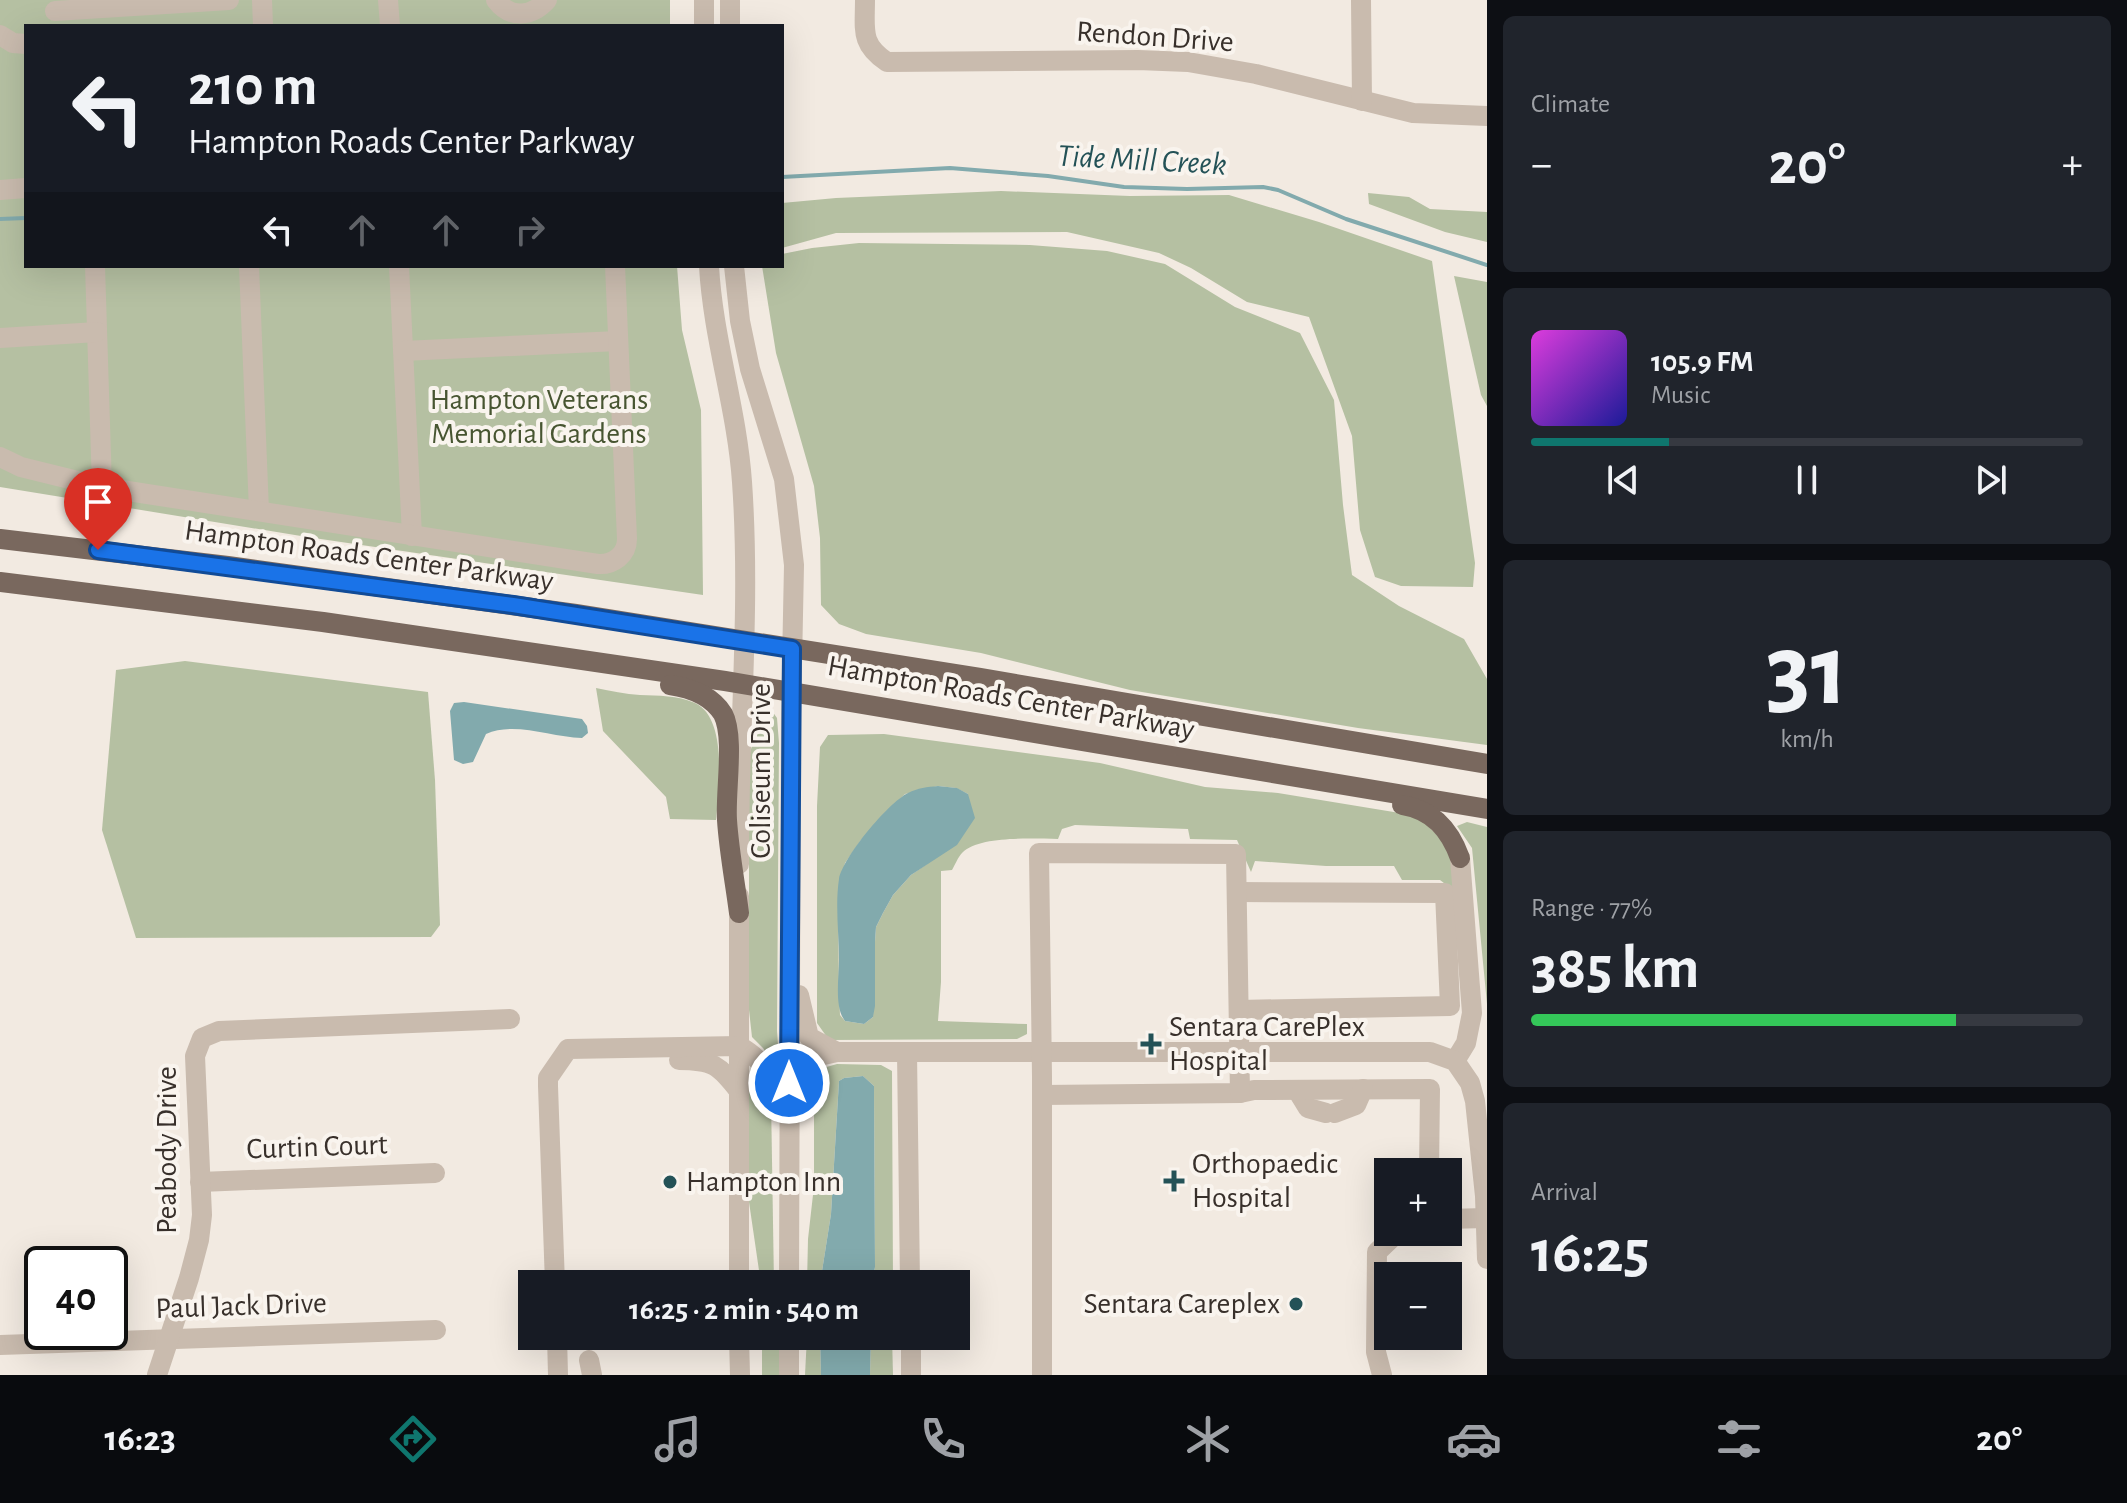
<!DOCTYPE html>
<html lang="en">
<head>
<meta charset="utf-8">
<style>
  body { margin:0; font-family:"Alegreya Sans",sans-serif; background:#20242c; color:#f1f3f6; height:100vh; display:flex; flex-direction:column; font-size:30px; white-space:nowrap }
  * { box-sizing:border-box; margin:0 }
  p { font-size:26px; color:#9ea1a6 }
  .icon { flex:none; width:44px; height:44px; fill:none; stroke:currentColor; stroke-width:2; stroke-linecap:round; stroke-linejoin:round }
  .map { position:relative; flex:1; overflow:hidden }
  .details { display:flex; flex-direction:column; gap:16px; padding:16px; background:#0d0f14; width:640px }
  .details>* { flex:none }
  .guide { position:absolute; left:24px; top:24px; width:760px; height:244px; border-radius:0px; box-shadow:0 8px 32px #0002; background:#171b24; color:#f1f3f6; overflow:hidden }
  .fabs { position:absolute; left:1374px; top:1158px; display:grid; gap:16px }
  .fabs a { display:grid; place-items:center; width:88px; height:88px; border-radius:0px; background:#171b24; box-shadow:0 8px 32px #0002; font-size:40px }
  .speed { position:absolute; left:24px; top:1246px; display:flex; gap:16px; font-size:40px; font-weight:700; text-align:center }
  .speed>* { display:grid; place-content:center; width:104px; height:104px; border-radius:50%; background:#171b24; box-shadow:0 8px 32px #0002; line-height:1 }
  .speed .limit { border:4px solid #111; border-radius:12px; background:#fff; color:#111 }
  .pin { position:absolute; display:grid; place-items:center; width:68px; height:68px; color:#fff; margin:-82px -34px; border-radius:50% 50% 50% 0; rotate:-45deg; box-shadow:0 0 8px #0007 }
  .pin .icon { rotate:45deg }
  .me { position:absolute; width:88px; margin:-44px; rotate:0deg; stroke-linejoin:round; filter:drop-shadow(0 0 6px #0008) }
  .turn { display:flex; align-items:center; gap:28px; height:168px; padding:0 32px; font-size:36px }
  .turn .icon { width:104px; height:104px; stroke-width:2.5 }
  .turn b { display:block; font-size:56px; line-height:68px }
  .lanes { display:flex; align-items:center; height:76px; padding:0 32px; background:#0003; justify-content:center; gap:40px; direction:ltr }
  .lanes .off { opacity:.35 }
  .big { font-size:60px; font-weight:700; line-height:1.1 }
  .details .tile { flex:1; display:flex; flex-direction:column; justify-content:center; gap:12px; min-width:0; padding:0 28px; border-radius:12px; background:#20242c }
  .details .dial { align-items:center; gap:0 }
  .dial b { font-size:104px; line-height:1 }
  .song { display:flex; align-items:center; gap:24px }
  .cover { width:96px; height:96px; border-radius:12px; background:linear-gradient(135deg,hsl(300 70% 55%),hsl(240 70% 35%)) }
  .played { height:8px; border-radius:4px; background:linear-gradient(90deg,#0f766e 25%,#363941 25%) }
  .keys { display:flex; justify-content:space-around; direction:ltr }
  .heat { display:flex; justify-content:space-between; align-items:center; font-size:44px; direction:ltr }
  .charge { height:12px; border-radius:6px; background:linear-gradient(90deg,#34c759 77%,#363941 0) }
  .trip { position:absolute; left:518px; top:1270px; width:452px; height:80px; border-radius:0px; background:#171b24; box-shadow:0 8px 32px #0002; font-weight:700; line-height:80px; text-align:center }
  .tab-bar { display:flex; height:128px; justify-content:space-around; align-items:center; background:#090b0e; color:#9ea1a6 }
  .tab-bar .icon { width:56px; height:56px }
  .tab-bar .active { color:#0f766e }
  .tab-bar b { font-size:36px; color:#f1f3f6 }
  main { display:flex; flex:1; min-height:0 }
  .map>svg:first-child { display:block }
  .green { fill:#b5c0a2; fill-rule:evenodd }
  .water { fill:#82aaad }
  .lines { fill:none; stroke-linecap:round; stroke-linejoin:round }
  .stream { stroke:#82aaad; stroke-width:4 }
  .minor { stroke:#c9bbae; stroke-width:20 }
  .major { stroke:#79685e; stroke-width:20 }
  .route-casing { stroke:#114b97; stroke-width:20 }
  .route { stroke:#1a73e8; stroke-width:14 }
  .poi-dot { fill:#245257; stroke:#f9f4ee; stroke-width:3 }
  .labels { text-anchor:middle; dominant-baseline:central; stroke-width:8; stroke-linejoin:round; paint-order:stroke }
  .street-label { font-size:30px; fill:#38302b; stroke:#f9f4ee }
  .park-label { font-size:30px; fill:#475531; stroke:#f9f4ee }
  .poi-label { font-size:30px; fill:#38302b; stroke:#f9f4ee; text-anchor:start }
  .water-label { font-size:32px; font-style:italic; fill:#245257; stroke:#f9f4ee }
</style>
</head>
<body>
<main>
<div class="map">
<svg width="1487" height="1375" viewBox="0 0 1487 1375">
  <rect width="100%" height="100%" fill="#f2eae1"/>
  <g class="green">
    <path d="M0,0h670v26h-644v240h651l5,64 19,80 2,185 -396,-58 -307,-50z"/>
    <path d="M1001,191l129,5 99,-1 90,27 113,39 43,302 -2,24 -72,-1 -26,-9 -15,-47 -8,-94 -43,-119 -62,-15 -56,-34 -32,-15 -92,-21 -231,1 -54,15v-45l54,-5z"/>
    <path d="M1368,193l41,4 21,12 57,3v30l-42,-10 -76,-28z"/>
    <path d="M859,243l171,2 77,6 58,13 70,43 65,26 34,67 9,105 9,70 47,31 65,33 23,40v66l-129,-17 -228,-38 -149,-37 -115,-19 -27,-10 -18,-19 -1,-67 -6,-52 -38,-133 -14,-87h20v-12l30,-6z"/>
    <path d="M1454,276l33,6v124l-6,-11z"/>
    <path d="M185,661l243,31 7,88 5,145 -9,12 -295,1 -34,-108 14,-160z"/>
    <path d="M596,688c15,3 29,6 44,7 19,1 37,0 55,8 33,15 24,88 21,117l-46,-1 -4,-22 -63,-66z"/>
    <path d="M772,711l5,7 2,25 -2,288 3,44 -17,-27 -11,-11 -3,-27v-254l11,-38z"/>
    <path d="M884,734l216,29 105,24 73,6 140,23 23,23 13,27 -1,24 -13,-10h-38l-8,-14h-68l-71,-5 -4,11 -14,-32 -47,-1 -2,-10 -113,-4 -13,4 -4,10c-24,0 -78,-4 -96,14 -4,4 -7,12 -10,17l-11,1v111l-3,39 89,3v10l-10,5 -188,1 -12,-17v-217l3,-59 8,-12zM938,786l18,2 12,6 -41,70 -16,11 -18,20 -10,18 -7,14 -1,15 -2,75 -9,7 -19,-3 -5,-6 -1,-22 -1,-95 7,-35 16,-23 44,-46z"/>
    <path d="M1467,822l20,5v177l-15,-156 -15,-22z"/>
    <path d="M837,1064l44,1 11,6 1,213h-21l3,-17 -1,-181 -11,-10 -19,2 -5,3 -8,133 -11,70h-13l1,-45 6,-53v-107l9,-11z"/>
    <path d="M755,1074l16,24 3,186h-13l-12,-82 -1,-121 2,-6z"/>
    <path d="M762,1336h17l1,39h-18z"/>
    <path d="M807,1336h13l1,39h-16z"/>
    <path d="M871,1336h21l1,39h-23z"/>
  </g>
  <g class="water">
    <path d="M464,702l118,17 5,7 1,7 -6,5c-31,-1 -68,-17 -96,-4l-13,28 -10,2 -9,-4 -4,-49 4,-8z"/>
    <path d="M938,786l19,2 11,6 7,24 -18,27 -46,30 -18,20 -10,18 -7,14 -1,15v64l-2,11 -9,7 -19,-3c-11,-14 -6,-43 -6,-61 0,-26 -4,-55 0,-81 4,-22 49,-76 69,-86 10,-5 19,-6 30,-7z"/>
    <path d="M863,1076l11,10 1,181 -3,17h-52l11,-70 8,-133 5,-3z"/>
    <path d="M820,1336h51l-1,39h-49z"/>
  </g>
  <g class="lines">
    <g class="stream">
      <path d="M782,177l168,-9 98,8 76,11 63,2 76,-2 15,3 68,29 141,46"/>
      <path d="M0,219l26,-1"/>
    </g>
    <g class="minor">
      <path d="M262,0l1,26"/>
      <path d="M388,0l2,26"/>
      <path d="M496,0c14,19 36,17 51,0"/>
      <path d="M704,0v26"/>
      <path d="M730,0v26"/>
      <path d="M865,0c0,30 -5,44 22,62l251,-2 50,2 68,12 157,39 74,3"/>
      <path d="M1361,0l1,101"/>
      <path d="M55,11l174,-11"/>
      <path d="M0,35l13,8 13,1"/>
      <path d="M0,190l26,-2"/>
      <path d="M95,266l7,221"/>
      <path d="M249,266l10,245"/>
      <path d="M399,266l13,270"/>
      <path d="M709,266c4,73 28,143 33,216 9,127 -4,255 -3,382"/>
      <path d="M734,266l6,55 10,48 34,110 10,86 -3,149 -2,570"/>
      <path d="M0,338l97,-6"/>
      <path d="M403,351l215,-10"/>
      <path d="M0,457l21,10 81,20 496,77c15,1 29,-9 29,-25l-12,-273"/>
      <path d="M1237,892l208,1 5,113 -211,4"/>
      <path d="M739,896v388"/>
      <path d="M799,995l10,42 28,15"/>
      <path d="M907,1052l3,232"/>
      <path d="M679,1060c34,0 40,5 60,31"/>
      <path d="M1455,1061l11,-18 6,-30 -12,-155"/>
      <path d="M1297,1090l11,18 18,5"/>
      <path d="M1042,1095l198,-2 14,-3 176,-1 -1,83"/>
      <path d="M800,1098l5,-32 14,-10 18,-4h593l25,9 15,22 5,18 10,95 2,63"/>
      <path d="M1335,1113l21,-8 7,-16"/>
      <path d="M200,1182l235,-9"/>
      <path d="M1448,1219l37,-1"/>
      <path d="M555,1284l-7,-198v-8l20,-29 171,-3c26,14 38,37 39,66"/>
      <path d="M557,1336l1,39"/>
      <path d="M739,1336l1,39"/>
      <path d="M911,1336v39"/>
      <path d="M0,1345l436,-15"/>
      <path d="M589,1360l3,15"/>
      <path d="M157,1375l32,-97 10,-38 3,-25 -7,-159 7,-18 17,-7 291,-12"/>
      <path d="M789,1375v-39"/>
      <path d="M1042,1375v-299l-3,-223 197,1 4,239"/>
      <path d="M1382,1375l-6,-23 1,-100 21,-20"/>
    </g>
    <g class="major">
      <path d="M0,539l228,27 348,48 404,64 507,86"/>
      <path d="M0,582l323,40 402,59 762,128"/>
      <path d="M670,685c21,3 41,10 53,29 12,23 2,78 4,106 2,31 8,62 12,93"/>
      <path d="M1402,805c31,5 48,25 58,53"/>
    </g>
  </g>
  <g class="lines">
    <g class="route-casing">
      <path id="route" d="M98,550l415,55 279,44 -3,434"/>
    </g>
    <use href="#route" class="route"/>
  </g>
  <g class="poi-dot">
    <path d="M1147 1032h8v8h8v8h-8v8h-8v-8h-8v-8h8z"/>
    <path d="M1170 1169h8v8h8v8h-8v8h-8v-8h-8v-8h8z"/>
    <circle cx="670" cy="1182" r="8"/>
    <circle cx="1296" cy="1304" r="8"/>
  </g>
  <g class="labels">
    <g class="street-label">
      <text transform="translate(1155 37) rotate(4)">Rendon Drive</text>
      <text transform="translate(369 556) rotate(8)">Hampton Roads Center Parkway</text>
      <text transform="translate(1011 698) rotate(10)">Hampton Roads Center Parkway</text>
      <text transform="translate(761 771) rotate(-90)">Coliseum Drive</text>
      <text transform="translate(317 1147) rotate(-2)">Curtin Court</text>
      <text transform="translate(167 1150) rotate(-90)">Peabody Drive</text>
      <text transform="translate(241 1306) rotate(-2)">Paul Jack Drive</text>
    </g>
    <g class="park-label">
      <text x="539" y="400">Hampton Veterans<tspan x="539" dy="34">Memorial Gardens</tspan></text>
    </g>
    <g class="poi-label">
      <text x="1169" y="1027">Sentara CarePlex<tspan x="1169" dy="34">Hospital</tspan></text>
      <text x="1192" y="1164">Orthopaedic<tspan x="1192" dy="34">Hospital</tspan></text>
      <text x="686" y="1182">Hampton Inn</text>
      <text x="1280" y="1304" text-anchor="end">Sentara Careplex</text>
    </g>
    <g class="water-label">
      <text transform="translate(1142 160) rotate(3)">Tide Mill Creek</text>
    </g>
  </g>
</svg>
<div class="fabs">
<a>+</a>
<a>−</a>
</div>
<div class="speed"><div class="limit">40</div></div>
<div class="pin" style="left:98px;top:550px;background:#d93025"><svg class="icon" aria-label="arrive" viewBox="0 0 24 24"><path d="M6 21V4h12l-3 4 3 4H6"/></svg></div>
<svg class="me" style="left:789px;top:1083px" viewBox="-20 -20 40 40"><circle r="17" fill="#1a73e8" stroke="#fff" stroke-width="3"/><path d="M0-11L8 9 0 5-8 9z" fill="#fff"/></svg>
<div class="trip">16:25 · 2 min · 540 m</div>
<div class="guide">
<div class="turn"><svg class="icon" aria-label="left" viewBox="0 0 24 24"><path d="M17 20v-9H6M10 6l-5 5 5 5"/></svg><div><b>210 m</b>Hampton Roads Center Parkway</div></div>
<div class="lanes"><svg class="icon" aria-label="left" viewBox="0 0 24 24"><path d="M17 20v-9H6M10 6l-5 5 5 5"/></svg><svg class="icon off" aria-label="ahead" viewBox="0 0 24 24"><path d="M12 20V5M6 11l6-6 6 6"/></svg><svg class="icon off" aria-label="ahead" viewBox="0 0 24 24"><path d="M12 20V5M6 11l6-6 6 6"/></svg><svg class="icon off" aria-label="right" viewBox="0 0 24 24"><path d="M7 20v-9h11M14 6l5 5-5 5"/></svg></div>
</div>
</div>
<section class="details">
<div class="tile"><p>Climate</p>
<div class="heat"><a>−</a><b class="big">20°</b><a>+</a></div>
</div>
<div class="tile">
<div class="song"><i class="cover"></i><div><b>105.9 FM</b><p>Music</p></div></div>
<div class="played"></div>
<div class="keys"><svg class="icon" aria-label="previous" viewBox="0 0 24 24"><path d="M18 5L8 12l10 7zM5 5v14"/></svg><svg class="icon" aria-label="pause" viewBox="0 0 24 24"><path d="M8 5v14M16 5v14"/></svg><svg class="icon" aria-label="next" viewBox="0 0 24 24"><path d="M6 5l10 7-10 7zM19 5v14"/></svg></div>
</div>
<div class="tile dial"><b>31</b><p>km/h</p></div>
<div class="tile"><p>Range · 77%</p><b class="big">385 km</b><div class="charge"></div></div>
<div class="tile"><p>Arrival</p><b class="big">16:25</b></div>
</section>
</main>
<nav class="tab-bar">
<b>16:23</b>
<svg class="icon active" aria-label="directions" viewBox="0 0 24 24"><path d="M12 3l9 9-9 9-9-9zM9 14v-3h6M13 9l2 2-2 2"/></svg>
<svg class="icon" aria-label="music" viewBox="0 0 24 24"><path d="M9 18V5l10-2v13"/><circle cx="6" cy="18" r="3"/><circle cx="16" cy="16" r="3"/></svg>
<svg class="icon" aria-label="phone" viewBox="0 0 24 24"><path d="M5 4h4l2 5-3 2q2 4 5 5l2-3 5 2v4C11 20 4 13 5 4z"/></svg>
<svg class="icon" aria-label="climate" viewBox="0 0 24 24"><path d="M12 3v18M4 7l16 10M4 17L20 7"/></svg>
<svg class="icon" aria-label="car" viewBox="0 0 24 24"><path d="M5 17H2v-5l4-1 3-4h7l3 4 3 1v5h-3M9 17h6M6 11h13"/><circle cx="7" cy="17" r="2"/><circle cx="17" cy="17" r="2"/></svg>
<svg class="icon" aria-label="filters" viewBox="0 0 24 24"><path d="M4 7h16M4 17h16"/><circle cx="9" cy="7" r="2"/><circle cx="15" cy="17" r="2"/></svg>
<b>20°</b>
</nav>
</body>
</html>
